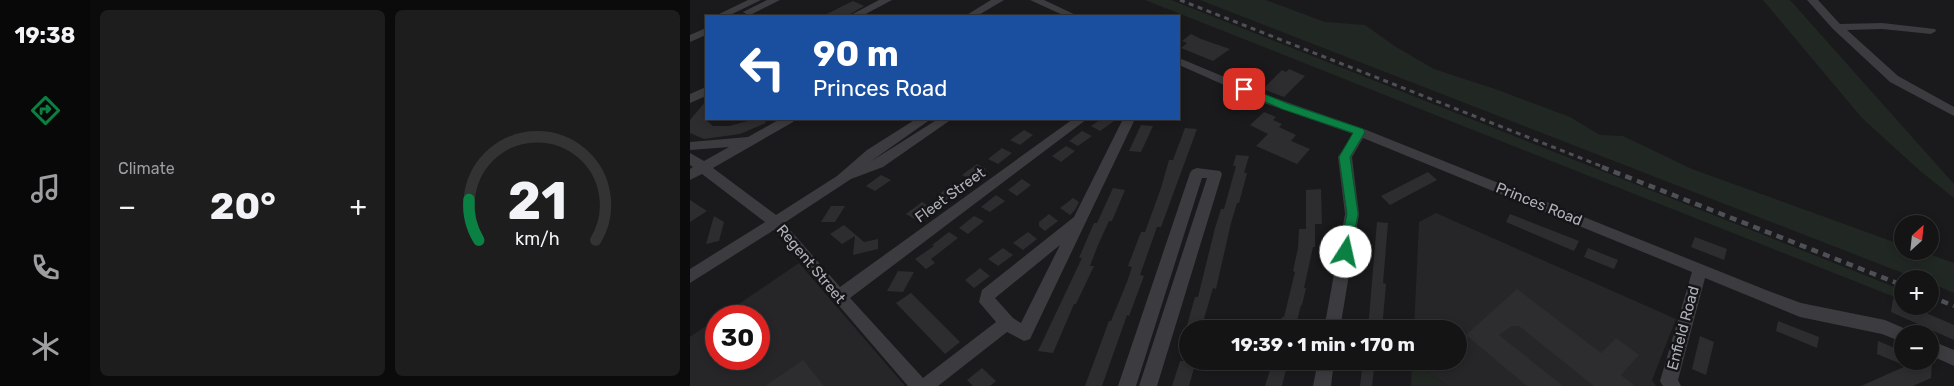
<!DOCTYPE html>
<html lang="en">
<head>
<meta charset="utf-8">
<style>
  body { margin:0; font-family:Rubik,sans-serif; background:#1d1d1e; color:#f1f3f6; height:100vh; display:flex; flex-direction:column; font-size:19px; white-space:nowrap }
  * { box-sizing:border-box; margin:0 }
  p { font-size:16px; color:#9d9ea0 }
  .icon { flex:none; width:28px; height:28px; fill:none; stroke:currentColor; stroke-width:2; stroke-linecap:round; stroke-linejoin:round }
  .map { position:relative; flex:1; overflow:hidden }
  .sheet { display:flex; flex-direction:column; gap:10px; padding:10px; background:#0b0b0c; width:600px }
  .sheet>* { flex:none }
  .hud { position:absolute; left:15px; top:15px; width:475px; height:105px; border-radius:0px; box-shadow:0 2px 8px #0003,0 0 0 1px #333334; background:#1a4fa0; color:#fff; overflow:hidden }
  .needle { width:32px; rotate:27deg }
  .fabs { position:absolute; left:1204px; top:215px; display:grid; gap:10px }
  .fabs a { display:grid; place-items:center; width:45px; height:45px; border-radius:50%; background:#141415; box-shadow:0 2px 8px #0003,0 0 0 1px #333334; font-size:25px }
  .speed { position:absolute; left:15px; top:305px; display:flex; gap:10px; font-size:25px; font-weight:700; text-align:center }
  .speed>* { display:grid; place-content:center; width:65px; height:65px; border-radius:50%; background:#141415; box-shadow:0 2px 8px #0003,0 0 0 1px #333334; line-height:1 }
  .speed .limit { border:8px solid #d22; background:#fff; color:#111 }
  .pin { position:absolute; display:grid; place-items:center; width:42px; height:42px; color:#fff; margin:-21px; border-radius:10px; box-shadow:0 2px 8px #0006 }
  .me { position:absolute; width:55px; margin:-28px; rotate:10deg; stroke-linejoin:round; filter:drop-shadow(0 0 4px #0008) }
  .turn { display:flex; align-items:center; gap:18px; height:105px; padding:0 25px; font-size:22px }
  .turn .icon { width:65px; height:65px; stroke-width:2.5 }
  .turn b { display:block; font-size:35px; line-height:42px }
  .big { font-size:38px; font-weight:700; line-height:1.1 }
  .sheet .widget { flex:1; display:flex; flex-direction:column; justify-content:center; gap:8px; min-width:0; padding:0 18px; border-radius:8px; background:#1d1d1e }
  .sheet .dial { align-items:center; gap:0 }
  .dial svg { height:130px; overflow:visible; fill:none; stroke:#333334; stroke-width:7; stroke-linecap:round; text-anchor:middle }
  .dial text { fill:#f1f3f6; stroke:none }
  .heat { display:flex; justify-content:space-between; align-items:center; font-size:28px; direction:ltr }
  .sheet .tiles { flex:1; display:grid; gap:10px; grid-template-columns:repeat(2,1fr) }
  .trip { position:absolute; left:489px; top:320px; width:288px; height:50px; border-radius:25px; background:#141415; box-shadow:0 2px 8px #0003,0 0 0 1px #333334; font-weight:700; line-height:50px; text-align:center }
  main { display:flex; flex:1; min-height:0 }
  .tab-bar { display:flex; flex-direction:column; width:90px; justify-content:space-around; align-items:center; background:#080808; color:#9d9ea0 }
  .tab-bar .icon { width:35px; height:35px }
  .tab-bar .selected { color:#0b8043 }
  .tab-bar b { font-size:22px; color:#f1f3f6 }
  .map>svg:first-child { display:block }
  .built { fill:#262629 }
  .green { fill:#212722 }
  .building { fill:#2d2d30 }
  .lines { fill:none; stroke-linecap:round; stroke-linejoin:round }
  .minor { fill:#3c3c40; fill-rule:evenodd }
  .rail-far1 { stroke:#4f5055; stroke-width:3; stroke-dasharray:5 4.5; stroke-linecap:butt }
  .rail { stroke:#4f5055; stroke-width:4.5; stroke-dasharray:7 5.5; stroke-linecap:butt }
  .route { fill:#0b8043; stroke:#07532c }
  .labels { text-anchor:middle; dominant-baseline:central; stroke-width:5; stroke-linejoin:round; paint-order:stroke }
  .street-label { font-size:15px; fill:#aeb1ba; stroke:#151517 }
</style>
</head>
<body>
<main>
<nav class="tab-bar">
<b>19:38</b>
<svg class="icon selected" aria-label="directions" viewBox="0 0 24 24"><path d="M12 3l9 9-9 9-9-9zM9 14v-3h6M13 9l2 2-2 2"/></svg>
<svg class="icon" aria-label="music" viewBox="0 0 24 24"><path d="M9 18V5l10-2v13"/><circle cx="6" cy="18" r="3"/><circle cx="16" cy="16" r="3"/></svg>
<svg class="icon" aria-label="phone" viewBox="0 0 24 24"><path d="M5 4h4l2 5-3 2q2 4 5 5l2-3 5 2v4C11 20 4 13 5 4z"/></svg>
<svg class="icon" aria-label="climate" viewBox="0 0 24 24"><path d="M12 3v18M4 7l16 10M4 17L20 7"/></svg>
</nav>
<section class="sheet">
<div class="tiles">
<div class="widget"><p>Climate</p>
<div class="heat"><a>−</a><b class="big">20°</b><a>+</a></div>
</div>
<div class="widget dial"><svg viewBox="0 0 100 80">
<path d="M14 69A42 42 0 1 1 86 69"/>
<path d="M14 69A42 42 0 0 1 8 44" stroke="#0b8043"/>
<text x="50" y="56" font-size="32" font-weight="700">21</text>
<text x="50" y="72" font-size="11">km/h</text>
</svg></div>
</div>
</section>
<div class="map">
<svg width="1264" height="386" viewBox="0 0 1264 386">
  <rect width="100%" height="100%" fill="#1a1a1c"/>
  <g class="built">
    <path d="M746,213l240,106 -24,61 4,6h-208l-36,-25h46v-32h-44l5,-107z"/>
    <path d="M109,263l106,123h-215v-49l26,-18v40h43v-43h-38z"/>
  </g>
  <g class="green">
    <path d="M455,0h26l731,290v10z"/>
    <path d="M510,0h66l59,22 40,3 31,22 38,22 61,20 75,28 30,18 23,1 69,33 210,76v6h19l33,12v30l-24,-10v-4h-12z"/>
    <path d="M1073,0h27l164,184v14l-35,-28 -57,-52z"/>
    <path d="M722,361l36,25h-37z"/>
  </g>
  <g class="building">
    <path d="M163,1l11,5 -17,10h-24z"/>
    <path d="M501,34l10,5 29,10 -17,12 -32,-13 6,-5 -5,-2z"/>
    <path d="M599,69l16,7 -21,21 -21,-8 19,-19 4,2z"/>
    <path d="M16,101v19l7,6h16l26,-7h9l2,4 -26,11 -36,5 -14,-6v-13z"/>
    <path d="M574,112l12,5 -3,3 9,4 -3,3 17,8 -5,6 19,8 -13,15 -41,-18 12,-12 -18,-9z"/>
    <path d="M411,119h16l-17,12 -9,-5z"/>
    <path d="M451,125l12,1 -12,26 -12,-1z"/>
    <path d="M495,128l12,1 -36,98h-4l-17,48 4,1 -15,40 -2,-1 -25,71h-17l24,-65h2l16,-39 5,-15 -4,-1 13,-34h4l16,-44 8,-28h4z"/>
    <path d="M334,130l9,5 -13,10 -10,-5z"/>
    <path d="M392,131l10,5 -14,10 -9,-5z"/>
    <path d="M376,146l9,5 -14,11 -9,-6z"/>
    <path d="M312,148l10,5 -14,11 -10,-5z"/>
    <path d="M546,155l13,1 -5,17h3l-8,30h-2l-6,20 -15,66 -3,-1 -12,41h-15l9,-32h3l17,-69 6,-19h3l12,-43h-3z"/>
    <path d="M287,164l9,5 -15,11 -9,-5z"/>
    <path d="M738,172l9,8 -47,25 -9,-9z"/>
    <path d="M191,175l10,5 -16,11 -9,-5z"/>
    <path d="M332,179l9,6 -14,11 -9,-6z"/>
    <path d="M262,184l10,6 -16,11 -9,-5z"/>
    <path d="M423,188l12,2 -13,31h-3l-11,24 -8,21h4l-18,38h-2l-21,49 -15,-2 44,-93h-3l15,-35h3z"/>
    <path d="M631,189l1,35h-7v23h-2l-9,41h2l-4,17h-1l-6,24h-16l3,-12h2l11,-45 -2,-1 5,-23 1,-19h7v-39z"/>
    <path d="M306,195l9,6 -15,11 -9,-5z"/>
    <path d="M383,198l6,4 -4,8 -5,5 -10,-7z"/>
    <path d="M0,200l17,11 -17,11z"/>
    <path d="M232,202l10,6 -16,12 -10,-6z"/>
    <path d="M141,206h14l-10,16h-14z"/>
    <path d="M359,214l9,7 -13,10 -6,-5v-4z"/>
    <path d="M820,214l69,27 -5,10 -68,-29z"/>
    <path d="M24,216l10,6 -5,19 -13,3z"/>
    <path d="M284,216l10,5 -16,13 -9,-6z"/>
    <path d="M687,222l11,1 -5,60 3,1 -4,45h-14z"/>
    <path d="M154,225l20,17 14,-3v10l-25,6 2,-19 -13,8 -12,-10z"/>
    <path d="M259,232l9,6 -27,21 4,4 -9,6 -11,-10 19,-13 -2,-1z"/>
    <path d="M338,232l9,7 -14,11 -10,-7z"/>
    <path d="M1005,237l32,12 -3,11 -33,-13z"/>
    <path d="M313,248l10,7 -15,11 -10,-7z"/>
    <path d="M898,248l30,12 -4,9 -30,-12z"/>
    <path d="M290,268l10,8 -16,12 -9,-8z"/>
    <path d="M208,271l16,1 -11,20 -16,-1z"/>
    <path d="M827,289l84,64 15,-15 23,17 -18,20 14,11h-41l-75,-60h-7l-13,9 64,51h-36l-61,-51z"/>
    <path d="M221,293l49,49 -15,12 -49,-51z"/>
    <path d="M1203,299l9,4v3h8l44,19v15l-63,-28z"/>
    <path d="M1088,321l41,16 -2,11 -41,-17z"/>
    <path d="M1010,336l14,6 -8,33 -14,-6z"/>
    <path d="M1188,341l24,10v10h24l6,3 -1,14 -18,8h-52l45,-20 -29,-12z"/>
    <path d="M113,360l21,26h-59z"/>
    <path d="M490,361h16l-7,25h-17z"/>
    <path d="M583,361h15l-6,25h-17z"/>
    <path d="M673,361h12l-3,25h-12z"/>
    <path d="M292,368l14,13 -6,5h-17l-6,-6z"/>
  </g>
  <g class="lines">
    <g class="minor">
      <path d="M58,0h13l-33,16h-13z"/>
      <path d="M77,0h13l-28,14 -4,1 -5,-3z"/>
      <path d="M189,0h13l-30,16h-13z"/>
      <path d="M301,0h13l-27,16h-12z"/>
      <path d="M340,0h14l34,16h-13z"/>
      <path d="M1117,0h11l22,24 42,-1 53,6 1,2 -5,3 -49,-5 -35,1 51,46 56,31v9l-64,-34 -57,-53z"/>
      <path d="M16,28v7l-16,7v-7z"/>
      <path d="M489,58l96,40 89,31 402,161 35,13 84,17 23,10 2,4h-8v8l-20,-8 -82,-17 -95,-39 -27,102 3,6h-18l-3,-5 32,-109 -329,-134 -11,19 7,57 -19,115h-16l21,-115 -7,-57 15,-23 -86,-30 -88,-39z"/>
      <path d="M16,87v9l-16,7v-9z"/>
      <path d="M90,119h15l-2,3 -80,46 63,47 61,-39 30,-26 49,-31h15l-61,43 68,-43h14l-69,48 -32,12 -67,44 56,64 233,-168h14l-237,179 73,80 73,-56 -17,-20 3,-12 92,-73 49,-98h12l-105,220 -6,2 -17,-9 -69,54h-30l-134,-156 -84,53v-14l75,-47 -63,-48 -12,6v-11l3,-2 -3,-2v-12l14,8 25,-14 -39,3v-8l58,-5zM370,245l-39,78 -8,-5 -18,-20z"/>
      <path d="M507,168l23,3 2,3 -65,212h-18l68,-208h-5l-66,208h-18l72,-213 2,-3z"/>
      <path d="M1240,340l24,10v16l-24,-11z"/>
      <path d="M628,361h16l-3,25h-18z"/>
    </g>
    <path class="rail-far1" d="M490,0l426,168"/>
    <g class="rail">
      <path d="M912,167l300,118"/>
      <path d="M1240,296l24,10"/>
    </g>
  </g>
  <path class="route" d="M554,86l45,18 74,25 2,3 -15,25 8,57 -8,42h-9l-2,-4 8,-38 -8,-57 14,-24 -71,-24 -42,-18 -1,-2z"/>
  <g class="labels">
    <g class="street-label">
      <text transform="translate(260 195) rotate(-36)">Fleet Street</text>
      <text transform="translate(849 204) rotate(22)">Princes Road</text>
      <text transform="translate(121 264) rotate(50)">Regent Street</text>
      <text transform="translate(993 328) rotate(-75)">Enfield Road</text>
    </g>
  </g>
</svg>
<div class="fabs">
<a><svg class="needle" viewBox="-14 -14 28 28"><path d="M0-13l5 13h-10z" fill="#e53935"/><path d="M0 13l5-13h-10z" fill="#9d9ea0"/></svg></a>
<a>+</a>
<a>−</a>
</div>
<div class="speed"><div class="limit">30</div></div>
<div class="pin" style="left:554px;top:89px;background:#d93025"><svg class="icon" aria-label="arrive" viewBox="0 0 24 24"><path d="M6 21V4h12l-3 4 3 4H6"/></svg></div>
<svg class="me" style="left:656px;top:252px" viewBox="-20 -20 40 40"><circle r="19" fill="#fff"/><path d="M0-13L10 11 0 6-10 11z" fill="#0b8043"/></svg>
<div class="trip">19:39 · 1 min · 170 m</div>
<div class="hud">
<div class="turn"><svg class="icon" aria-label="left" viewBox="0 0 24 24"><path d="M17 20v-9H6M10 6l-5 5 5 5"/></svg><div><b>90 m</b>Princes Road</div></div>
</div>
</div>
</main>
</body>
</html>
